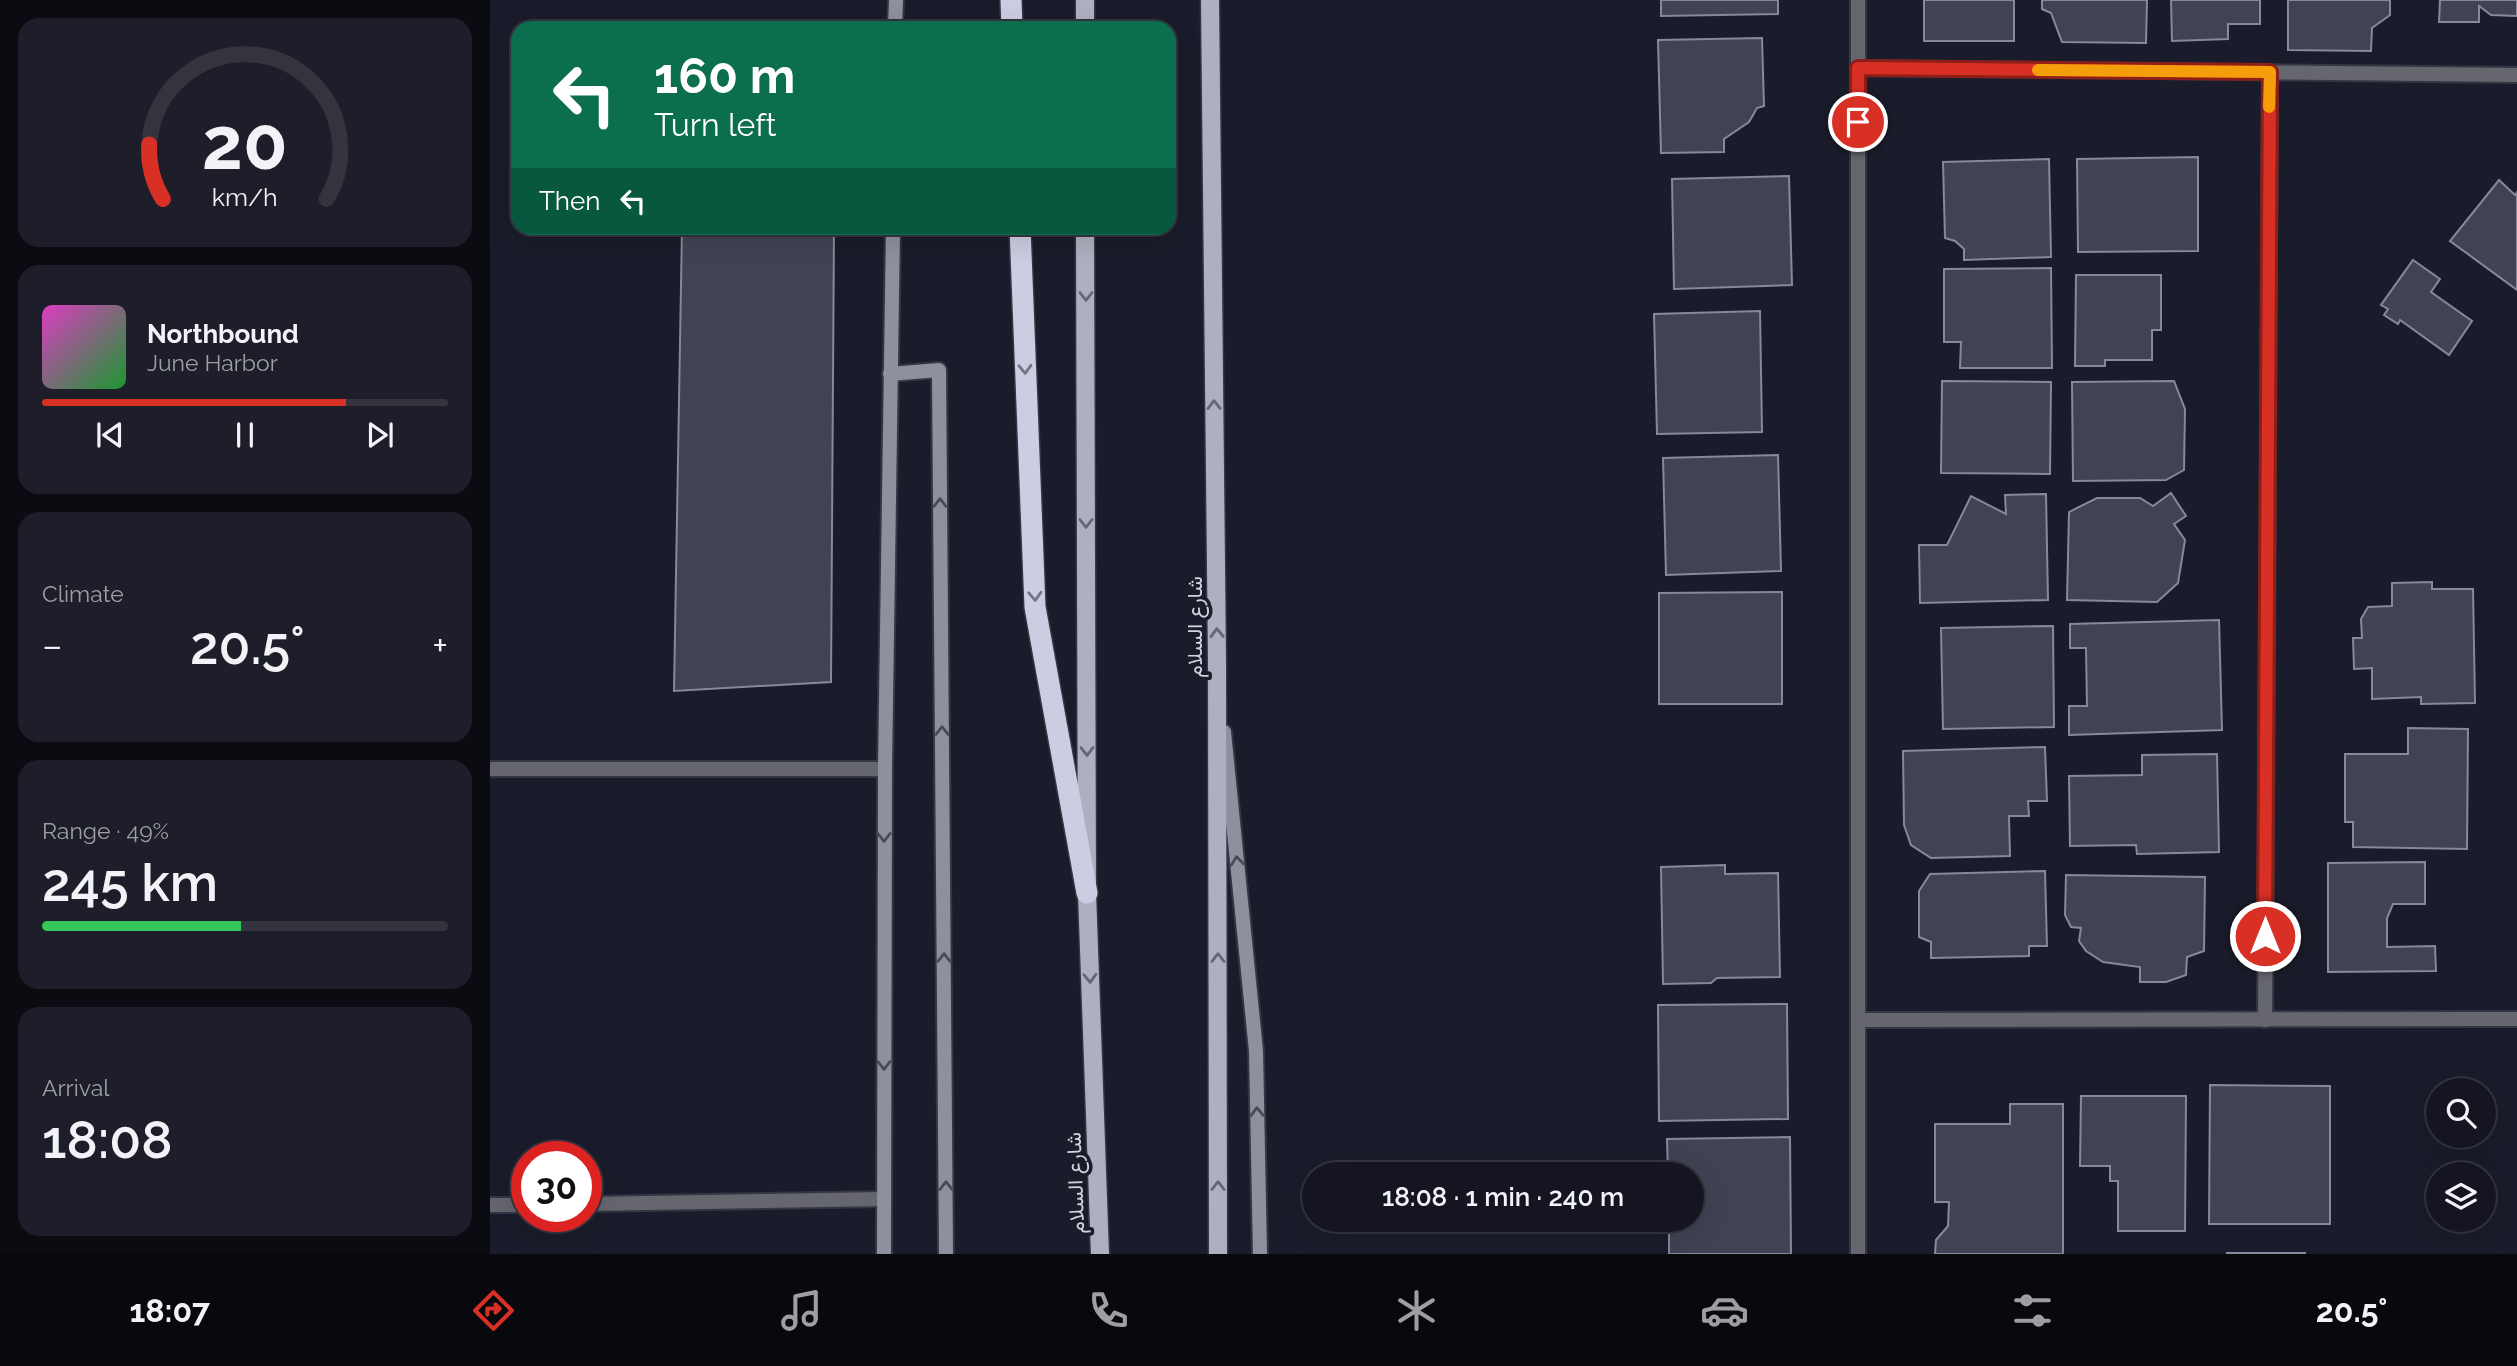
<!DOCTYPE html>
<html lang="en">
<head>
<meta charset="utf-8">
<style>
  body { margin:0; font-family:Raleway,Vazirmatn,sans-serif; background:#1d1e29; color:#f1f3f6; height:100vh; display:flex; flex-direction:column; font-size:26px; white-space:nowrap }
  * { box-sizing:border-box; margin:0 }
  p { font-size:23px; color:#9d9fa5 }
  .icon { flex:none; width:38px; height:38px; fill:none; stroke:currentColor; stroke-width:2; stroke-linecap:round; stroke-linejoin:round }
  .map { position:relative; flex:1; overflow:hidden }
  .panel { display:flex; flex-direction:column; gap:18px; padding:18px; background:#0b0c12; width:490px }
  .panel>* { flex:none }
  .top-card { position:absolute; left:21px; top:21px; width:665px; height:214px; border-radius:21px; box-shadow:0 7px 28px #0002,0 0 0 2px #33343e; background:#0b6e4f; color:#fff; overflow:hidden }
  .buttons { position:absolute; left:1936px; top:1078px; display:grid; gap:14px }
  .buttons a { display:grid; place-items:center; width:70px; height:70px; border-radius:50%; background:#141520; box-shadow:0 7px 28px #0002,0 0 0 2px #33343e; font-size:35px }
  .speed { position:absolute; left:21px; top:1141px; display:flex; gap:14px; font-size:35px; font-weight:700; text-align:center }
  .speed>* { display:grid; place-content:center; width:91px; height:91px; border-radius:50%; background:#141520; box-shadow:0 7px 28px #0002,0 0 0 2px #33343e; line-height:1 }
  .speed .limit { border:10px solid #d22; background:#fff; color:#111 }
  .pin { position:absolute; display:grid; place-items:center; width:60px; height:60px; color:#fff; margin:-30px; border:4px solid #fff; border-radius:50%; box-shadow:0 2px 7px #0007 }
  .me { position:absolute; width:77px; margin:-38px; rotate:0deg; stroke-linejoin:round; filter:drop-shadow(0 0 5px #0008) }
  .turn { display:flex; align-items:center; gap:24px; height:147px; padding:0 28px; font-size:32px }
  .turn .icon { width:91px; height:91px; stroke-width:2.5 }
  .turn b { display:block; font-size:49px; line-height:60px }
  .then { display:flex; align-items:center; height:66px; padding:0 28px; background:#0003; gap:14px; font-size:26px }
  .big { font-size:52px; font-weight:600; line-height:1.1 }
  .panel .widget { flex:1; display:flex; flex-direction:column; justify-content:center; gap:10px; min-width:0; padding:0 24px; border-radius:21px; background:#1d1e29 }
  .panel .dial { align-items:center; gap:0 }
  .dial svg { height:182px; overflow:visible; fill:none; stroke:#33343e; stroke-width:7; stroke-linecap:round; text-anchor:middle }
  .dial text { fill:#f1f3f6; stroke:none }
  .song { display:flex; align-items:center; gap:21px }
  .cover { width:84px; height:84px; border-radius:10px; background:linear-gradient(135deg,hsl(310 70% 55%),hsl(130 70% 35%)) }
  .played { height:7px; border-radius:4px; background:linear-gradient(90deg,#d93025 75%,#33343e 75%) }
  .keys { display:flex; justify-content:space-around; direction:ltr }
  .heat { display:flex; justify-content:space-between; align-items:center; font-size:38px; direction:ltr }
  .charge { height:10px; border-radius:5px; background:linear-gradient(90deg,#34c759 49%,#33343e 0) }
  .trip { position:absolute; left:812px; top:1162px; width:402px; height:70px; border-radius:35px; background:#141520; box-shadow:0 7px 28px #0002,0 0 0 2px #33343e; font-weight:600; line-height:70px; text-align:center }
  .tabs { display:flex; height:112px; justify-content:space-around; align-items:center; background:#08080d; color:#9d9fa5 }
  .tabs .icon { width:49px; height:49px }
  .tabs .current { color:#d93025 }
  .tabs b { font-size:32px; color:#f1f3f6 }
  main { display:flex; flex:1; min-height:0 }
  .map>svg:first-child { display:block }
  .building { fill:#414354; stroke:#86889b; stroke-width:2 }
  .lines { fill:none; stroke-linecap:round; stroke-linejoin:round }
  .minor-casing { stroke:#353644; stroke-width:18 }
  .secondary-casing { stroke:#353644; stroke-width:18 }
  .primary-casing { stroke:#353644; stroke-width:21 }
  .motorway-casing { stroke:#353644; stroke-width:24 }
  .minor { stroke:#65666e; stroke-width:14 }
  .secondary { stroke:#8e909d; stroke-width:14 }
  .primary { stroke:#aeb0c1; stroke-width:18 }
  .motorway { stroke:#cbcde2; stroke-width:21 }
  .oneway { stroke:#646676 }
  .oneway2 { stroke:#737486 }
  .oneway3 { stroke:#494a59 }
  .route-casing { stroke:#8d1f18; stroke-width:18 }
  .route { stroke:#d93025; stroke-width:12 }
  .slow { stroke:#f59e0b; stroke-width:12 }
  .labels { text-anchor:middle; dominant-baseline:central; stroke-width:7; stroke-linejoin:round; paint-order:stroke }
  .street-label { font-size:21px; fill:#d2d3dd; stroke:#1b1c2b }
</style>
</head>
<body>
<main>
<section class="panel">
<div class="widget dial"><svg viewBox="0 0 100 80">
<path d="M14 69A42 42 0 1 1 86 69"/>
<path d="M14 69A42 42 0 0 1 8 45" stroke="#d93025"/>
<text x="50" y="56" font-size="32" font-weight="700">20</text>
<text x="50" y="72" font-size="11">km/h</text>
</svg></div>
<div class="widget">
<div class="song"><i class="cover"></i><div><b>Northbound</b><p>June Harbor</p></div></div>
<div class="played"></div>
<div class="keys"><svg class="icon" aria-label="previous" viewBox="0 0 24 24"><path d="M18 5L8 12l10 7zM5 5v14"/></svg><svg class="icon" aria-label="pause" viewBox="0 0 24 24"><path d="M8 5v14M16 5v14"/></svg><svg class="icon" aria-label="next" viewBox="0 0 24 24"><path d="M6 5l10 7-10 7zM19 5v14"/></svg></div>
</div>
<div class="widget"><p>Climate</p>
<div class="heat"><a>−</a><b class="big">20.5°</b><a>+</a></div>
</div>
<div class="widget"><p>Range · 49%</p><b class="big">245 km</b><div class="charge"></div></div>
<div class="widget"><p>Arrival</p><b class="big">18:08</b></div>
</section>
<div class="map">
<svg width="2027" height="1254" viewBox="0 0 2027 1254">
  <rect width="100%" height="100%" fill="#1b1c2b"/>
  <g class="building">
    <path d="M1171,0h117v14l-117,2z"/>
    <rect x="1434" y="0" width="90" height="41"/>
    <path d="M1552,0h105l-1,43 -84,-1 -11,-29 -9,-4z"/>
    <path d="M1681,0h89v24h-32v15l-56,2z"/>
    <path d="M1798,0h102v15l-18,13 -1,23 -83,-1z"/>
    <path d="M1950,0h77v16l-26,-1 -12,-9v16h-40z"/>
    <path d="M1272,38l2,68 -7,2 -8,14 -25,17v13l-63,1 -3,-113z"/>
    <path d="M1708,157v94l-120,1 -1,-93z"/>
    <path d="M1559,159l2,98 -87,3v-11l-9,-8 -10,-3 -2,-76z"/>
    <path d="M1299,176l3,109 -118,4 -2,-110z"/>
    <path d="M2009,180l16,15 2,-3v98l-67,-49z"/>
    <path d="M192,228h152l-3,454 -157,9z"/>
    <path d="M1923,260l27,19 -9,13 41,29 -23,34 -49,-35 -2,4 -14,-9 4,-6 -7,-4z"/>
    <path d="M1561,268l1,100h-92l1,-26h-17v-73z"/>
    <path d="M1586,275h85v55h-9v30h-47v6h-30z"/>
    <path d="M1270,311l2,121 -105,2 -3,-120z"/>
    <path d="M1452,381l109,1 -1,92 -109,-1z"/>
    <path d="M1684,381l11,28 -1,61 -18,10 -93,1 -1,-99z"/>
    <path d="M1288,455l3,116 -115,4 -3,-117z"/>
    <path d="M1681,493l15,23 -12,8 11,16 -7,43 -21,19 -90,-2 2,-88 28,-14h43l13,8z"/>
    <path d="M1556,494l2,106 -128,3 -1,-58h28l24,-49 35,18 -1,-19z"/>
    <path d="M1942,582v7h41l2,114 -54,1v-7l-49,2v-31l-18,1 -1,-31h9l-1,-19 7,-12 24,-1v-23z"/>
    <path d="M1292,592v112h-123v-111z"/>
    <path d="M1729,620l3,110 -153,5v-29h18l-1,-58h-16v-24z"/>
    <path d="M1563,626l1,101 -111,2 -2,-101z"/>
    <path d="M1918,728l60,1 -1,120 -114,-2v-25h-8v-68h63z"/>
    <path d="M1555,747l2,54h-19l1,15h-20l1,40 -79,2 -20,-13 -7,-20 -1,-74z"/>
    <path d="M1727,754l2,98 -82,2 -1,-9 -66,1 -1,-70 73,-1v-20z"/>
    <path d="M1935,862v42h-32l-6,14v29l48,-1 1,25 -108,1v-109z"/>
    <path d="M1235,865v9l53,-1 2,104 -63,1 -6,5 -48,1 -2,-117z"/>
    <path d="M1555,871l2,75h-18v10l-98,2v-16l-12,-5v-46l11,-17z"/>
    <path d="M1576,875l139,2 -1,74 -17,6 -1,18 -20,7h-26v-15l-37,-5 -17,-11 -7,-10 2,-13 -10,-1 -6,-12z"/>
    <path d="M1297,1004l1,115 -129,2 -1,-116z"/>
    <path d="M1720,1085l120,1v138h-121z"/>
    <path d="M1591,1096h105l-1,135h-67v-50h-8v-15h-30z"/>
    <path d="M1520,1104h53v150h-128l1,-14 12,-14 1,-24h-14v-78h75z"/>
    <path d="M1300,1137l1,117h-122v-34h23v-46h-24l-1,-35z"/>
    <rect x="1737" y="1253" width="78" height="1"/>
  </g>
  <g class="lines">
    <g class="minor-casing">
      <g id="minor">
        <path d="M1368,68l659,7"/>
        <path d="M0,769h395"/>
        <path d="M1368,1020l659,-1"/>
        <path d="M1775,1020l5,-948"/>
        <path d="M96,1204l298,-5"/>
        <path d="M0,1205h37"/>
        <path d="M1368,1254v-1254"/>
      </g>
    </g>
    <g class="secondary-casing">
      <g id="secondary">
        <path d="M405,28l1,-28"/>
        <path d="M400,374l49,-4 7,884"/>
        <path d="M734,732l32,319 4,203"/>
        <path d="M394,1254l1,-485 8,-541"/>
      </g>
    </g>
    <g class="primary-casing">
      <g id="primary">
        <path d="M595,0v28"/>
        <path d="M720,0l7,661 1,593"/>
        <path d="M595,228l2,665 13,361"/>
      </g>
    </g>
    <g class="motorway-casing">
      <g id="motorway">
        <path d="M521,0l1,28"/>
        <path d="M530,228l15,379 52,286"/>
      </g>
    </g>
    <use href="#minor" class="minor"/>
    <use href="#secondary" class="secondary"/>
    <use href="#primary" class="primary"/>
    <use href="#motorway" class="motorway"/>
  </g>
  <defs><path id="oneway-chevron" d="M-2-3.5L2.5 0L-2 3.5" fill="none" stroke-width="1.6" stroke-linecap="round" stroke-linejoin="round" transform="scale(1.75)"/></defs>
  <g class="oneway">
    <use href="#oneway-chevron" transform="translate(596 296) rotate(90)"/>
    <use href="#oneway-chevron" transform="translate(724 405) rotate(-91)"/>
    <use href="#oneway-chevron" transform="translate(596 523) rotate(90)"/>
    <use href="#oneway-chevron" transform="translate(727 633) rotate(-91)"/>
    <use href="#oneway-chevron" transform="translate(597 751) rotate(90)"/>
    <use href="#oneway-chevron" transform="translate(728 958) rotate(-90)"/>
    <use href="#oneway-chevron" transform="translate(600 978) rotate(88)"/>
    <use href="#oneway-chevron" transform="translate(728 1186) rotate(-90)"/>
  </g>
  <g class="oneway2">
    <use href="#oneway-chevron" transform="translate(535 369) rotate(88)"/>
    <use href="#oneway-chevron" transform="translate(545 596) rotate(87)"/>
  </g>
  <g class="oneway3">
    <use href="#oneway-chevron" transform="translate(450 503) rotate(-90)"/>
    <use href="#oneway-chevron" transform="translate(452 731) rotate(-90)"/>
    <use href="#oneway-chevron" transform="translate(394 837) rotate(90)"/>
    <use href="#oneway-chevron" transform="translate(747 861) rotate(-96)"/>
    <use href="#oneway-chevron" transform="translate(454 958) rotate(-90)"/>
    <use href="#oneway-chevron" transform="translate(394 1065) rotate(90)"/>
    <use href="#oneway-chevron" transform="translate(767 1112) rotate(-91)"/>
    <use href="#oneway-chevron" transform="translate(456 1186) rotate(-90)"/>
  </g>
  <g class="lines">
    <g class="route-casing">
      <path id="route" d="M1368,122v-54l412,4 -5,864"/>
    </g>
    <use href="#route" class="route"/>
    <path class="slow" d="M1548,70l232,2 -1,35"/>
  </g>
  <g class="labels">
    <g class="street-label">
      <text transform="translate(704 627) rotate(-90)">شارع السلام</text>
      <text transform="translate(585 1183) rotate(-92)">شارع السلام</text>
    </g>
  </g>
</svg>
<div class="buttons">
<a><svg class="icon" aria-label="search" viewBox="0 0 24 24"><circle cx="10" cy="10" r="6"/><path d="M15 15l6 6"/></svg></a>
<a><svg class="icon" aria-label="layers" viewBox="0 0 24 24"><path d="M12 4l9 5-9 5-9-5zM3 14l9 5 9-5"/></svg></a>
</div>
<div class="speed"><div class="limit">30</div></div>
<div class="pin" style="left:1368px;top:122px;background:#d93025"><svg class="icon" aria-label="arrive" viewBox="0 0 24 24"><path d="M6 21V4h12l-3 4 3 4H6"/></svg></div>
<svg class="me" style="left:1775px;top:936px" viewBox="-20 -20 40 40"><circle r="17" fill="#d93025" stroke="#fff" stroke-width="3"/><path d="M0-11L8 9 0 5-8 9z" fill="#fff"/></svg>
<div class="trip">18:08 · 1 min · 240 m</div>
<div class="top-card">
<div class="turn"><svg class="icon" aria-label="left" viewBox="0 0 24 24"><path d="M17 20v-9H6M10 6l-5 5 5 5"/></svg><div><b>160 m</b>Turn left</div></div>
<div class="then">Then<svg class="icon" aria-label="left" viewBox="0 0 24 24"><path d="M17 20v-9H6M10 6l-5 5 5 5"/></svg></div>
</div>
</div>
</main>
<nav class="tabs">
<b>18:07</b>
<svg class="icon current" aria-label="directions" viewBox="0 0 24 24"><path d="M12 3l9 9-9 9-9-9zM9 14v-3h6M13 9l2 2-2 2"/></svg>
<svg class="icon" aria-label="music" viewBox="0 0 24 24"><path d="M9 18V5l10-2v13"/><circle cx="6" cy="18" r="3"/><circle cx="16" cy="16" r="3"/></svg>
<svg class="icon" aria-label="phone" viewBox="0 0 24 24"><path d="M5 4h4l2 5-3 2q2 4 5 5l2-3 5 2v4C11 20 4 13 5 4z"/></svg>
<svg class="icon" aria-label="climate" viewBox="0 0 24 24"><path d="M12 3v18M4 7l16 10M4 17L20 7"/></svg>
<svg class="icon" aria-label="car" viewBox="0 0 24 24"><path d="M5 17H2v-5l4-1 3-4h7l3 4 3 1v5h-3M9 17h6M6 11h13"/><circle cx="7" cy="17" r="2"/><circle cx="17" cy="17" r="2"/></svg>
<svg class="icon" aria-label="filters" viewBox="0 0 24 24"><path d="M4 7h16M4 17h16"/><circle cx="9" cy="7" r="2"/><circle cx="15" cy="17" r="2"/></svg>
<b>20.5°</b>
</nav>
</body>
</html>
